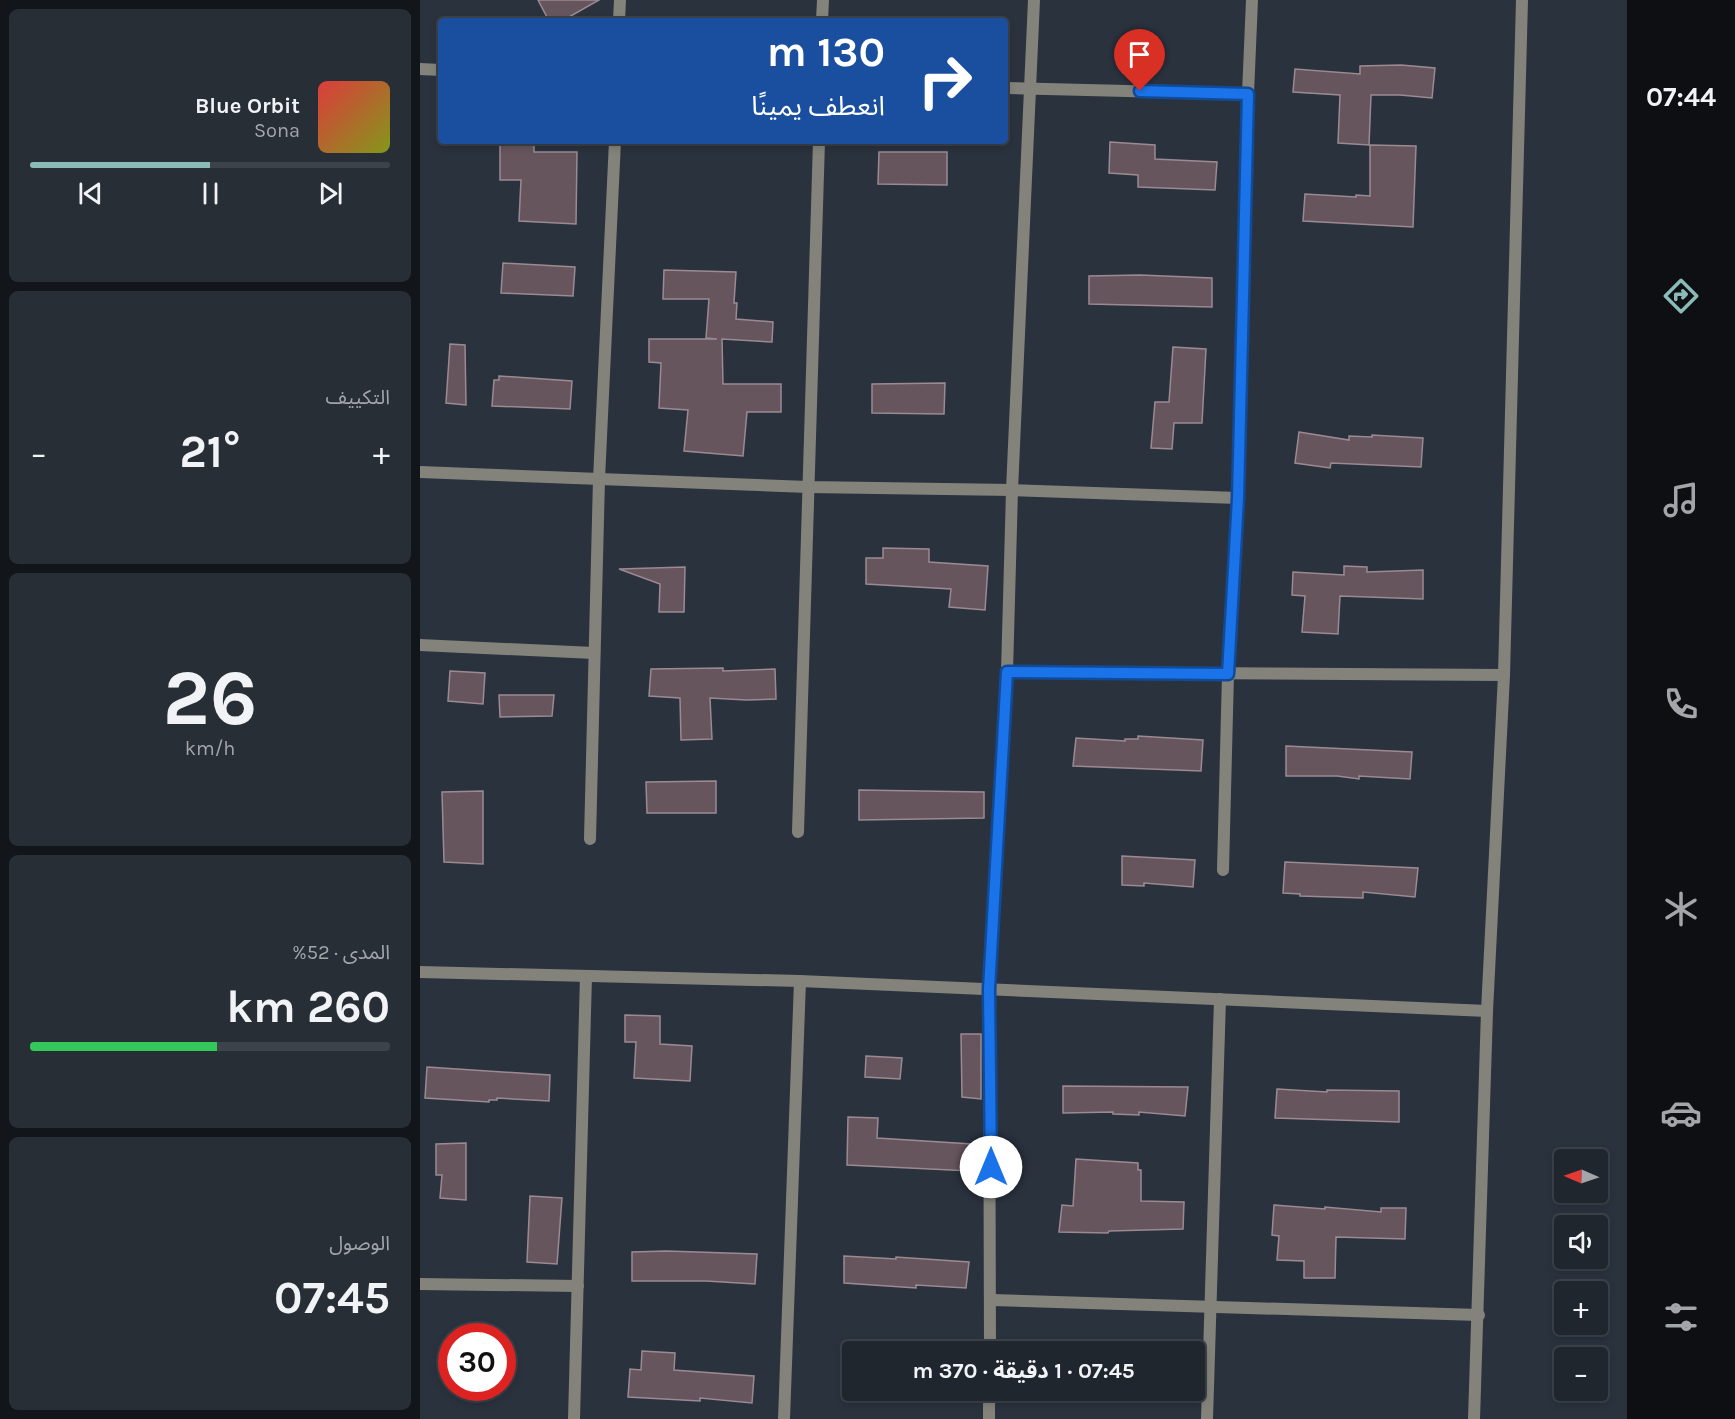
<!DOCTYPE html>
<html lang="ar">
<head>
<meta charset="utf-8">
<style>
  body { margin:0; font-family:Karla,"Noto Sans Arabic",sans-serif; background:#282e36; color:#f1f3f6; direction:rtl; height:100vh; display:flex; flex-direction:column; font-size:22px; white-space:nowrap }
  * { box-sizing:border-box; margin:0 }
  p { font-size:20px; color:#a2a5aa }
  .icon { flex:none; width:33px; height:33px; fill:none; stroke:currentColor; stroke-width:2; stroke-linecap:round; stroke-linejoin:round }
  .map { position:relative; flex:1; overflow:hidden; direction:ltr }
  .side { display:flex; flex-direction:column; gap:9px; padding:9px; background:#121519; width:420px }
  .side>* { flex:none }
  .banner { position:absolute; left:18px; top:18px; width:570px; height:126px; border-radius:6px; box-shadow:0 3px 9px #0003,0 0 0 2px #3d434a; direction:rtl; background:#1a4fa0; color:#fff; overflow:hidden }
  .needle { width:39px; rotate:272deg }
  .fabs { position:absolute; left:1134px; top:1149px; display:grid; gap:12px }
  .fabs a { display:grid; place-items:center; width:54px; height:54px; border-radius:6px; background:#20262e; box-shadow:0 3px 9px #0003,0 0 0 2px #3d434a; font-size:30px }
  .speed { position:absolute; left:18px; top:1323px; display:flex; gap:12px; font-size:30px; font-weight:700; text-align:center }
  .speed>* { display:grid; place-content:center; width:78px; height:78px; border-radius:50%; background:#20262e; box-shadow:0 3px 9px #0003,0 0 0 2px #3d434a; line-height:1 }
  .speed .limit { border:9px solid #d22; background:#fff; color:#111 }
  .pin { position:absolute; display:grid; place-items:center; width:51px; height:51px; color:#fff; margin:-62px -26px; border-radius:50% 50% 50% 0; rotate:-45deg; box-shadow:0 0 6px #0007 }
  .pin .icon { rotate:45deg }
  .me { position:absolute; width:66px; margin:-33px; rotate:0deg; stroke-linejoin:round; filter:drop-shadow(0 0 4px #0008) }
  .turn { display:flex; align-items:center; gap:21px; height:126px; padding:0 24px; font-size:27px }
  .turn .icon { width:78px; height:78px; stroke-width:2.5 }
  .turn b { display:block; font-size:42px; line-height:51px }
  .big { font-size:45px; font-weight:700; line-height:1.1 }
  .side .widget { flex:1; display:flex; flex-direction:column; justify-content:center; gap:9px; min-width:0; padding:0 21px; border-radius:9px; background:#282e36 }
  .side .dial { align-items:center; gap:0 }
  .dial b { font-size:78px; line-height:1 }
  .song { display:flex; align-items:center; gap:18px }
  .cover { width:72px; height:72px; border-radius:9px; background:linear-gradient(135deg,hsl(0 70% 55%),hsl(70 70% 35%)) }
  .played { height:6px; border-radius:3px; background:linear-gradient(90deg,#8bbbb9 50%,#3d434a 50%) }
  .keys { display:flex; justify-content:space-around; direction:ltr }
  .heat { display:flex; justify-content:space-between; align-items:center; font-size:33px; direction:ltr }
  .charge { height:9px; border-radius:4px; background:linear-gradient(90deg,#34c759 52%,#3d434a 0) }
  .trip { position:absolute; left:422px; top:1341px; width:363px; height:60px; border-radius:6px; background:#20262e; box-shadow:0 3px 9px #0003,0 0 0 2px #3d434a; font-weight:700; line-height:60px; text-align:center; direction:rtl }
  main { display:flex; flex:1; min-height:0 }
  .tab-bar { display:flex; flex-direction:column; width:108px; justify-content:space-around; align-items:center; background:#0d0f12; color:#a2a5aa }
  .tab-bar .icon { width:42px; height:42px }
  .tab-bar .current { color:#8bbbb9 }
  .tab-bar b { font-size:27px; color:#f1f3f6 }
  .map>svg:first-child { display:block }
  .building { fill:#66555d; stroke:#9c8a93; stroke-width:1.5 }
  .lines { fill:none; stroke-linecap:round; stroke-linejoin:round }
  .minor { stroke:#84837b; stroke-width:12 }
  .route-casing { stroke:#114b97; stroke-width:15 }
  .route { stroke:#1a73e8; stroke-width:10 }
</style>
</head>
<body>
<main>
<nav class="tab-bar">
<b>07:44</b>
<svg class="icon current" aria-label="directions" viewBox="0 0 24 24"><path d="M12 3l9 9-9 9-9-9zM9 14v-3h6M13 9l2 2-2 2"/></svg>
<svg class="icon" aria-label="music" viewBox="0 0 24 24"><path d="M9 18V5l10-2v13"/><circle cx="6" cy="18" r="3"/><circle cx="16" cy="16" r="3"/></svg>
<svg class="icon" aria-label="phone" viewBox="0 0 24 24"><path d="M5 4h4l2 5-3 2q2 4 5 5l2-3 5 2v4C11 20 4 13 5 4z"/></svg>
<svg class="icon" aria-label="climate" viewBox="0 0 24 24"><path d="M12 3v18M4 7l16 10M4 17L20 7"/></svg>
<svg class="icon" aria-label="car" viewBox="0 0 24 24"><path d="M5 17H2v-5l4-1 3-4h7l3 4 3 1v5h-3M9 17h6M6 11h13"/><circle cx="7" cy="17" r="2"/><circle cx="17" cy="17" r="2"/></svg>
<svg class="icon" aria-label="filters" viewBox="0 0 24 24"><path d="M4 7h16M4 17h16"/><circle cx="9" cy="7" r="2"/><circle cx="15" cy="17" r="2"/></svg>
</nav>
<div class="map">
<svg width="1207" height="1419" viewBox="0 0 1207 1419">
  <rect width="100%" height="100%" fill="#2a323e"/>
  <g class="building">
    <path d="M118,0h61l-37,21h-13z"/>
    <path d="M981,65l34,3 -3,30 -32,-3h-29l-2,50 -31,-2 2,-48 -47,-3 2,-23 65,5v-8z"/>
    <path d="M80,141h34v11h43l-1,72 -57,-3 2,-41h-21z"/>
    <path d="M690,142l45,3v14l62,3 -2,28 -77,-3v-12l-29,-2z"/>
    <path d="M950,145l46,1 -3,81 -110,-6 2,-27 51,3v-2l14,1z"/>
    <path d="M459,152h68v33l-69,-1z"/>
    <path d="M83,263l72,4 -2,29 -72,-3z"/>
    <path d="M244,270l72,2 -2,31h3l-1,16 37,3 -1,20 -50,-3 1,45h58v28h-34l-4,44 -59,-5 4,-41 -29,-2 2,-45 -12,-1v-23h68l-11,-1 3,-39h-46z"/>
    <path d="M720,275l72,3v29l-123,-3v-28z"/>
    <path d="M30,344l15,1 1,60 -20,-2z"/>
    <path d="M753,347l33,2 -4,74h-28l-2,26 -21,-1 4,-46h14z"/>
    <path d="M79,376l73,5 -2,28 -78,-3 2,-26h5z"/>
    <path d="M525,383l-1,31 -72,-1v-29z"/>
    <path d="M879,432l50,8v-4l23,1v-2l51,3 -2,29 -90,-4 -1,5 -35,-5z"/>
    <path d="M463,548l46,1v13l59,4 -3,44 -36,-3 2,-18 -85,-5v-26h17z"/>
    <path d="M924,566l23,1v5l56,-2v29l-83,-3 -2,38 -36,-2 3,-36 -13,-1 1,-23 51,3z"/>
    <path d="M265,567l-1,45h-25l1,-28 -41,-15z"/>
    <path d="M303,668v3l52,-2 1,30 -30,1 -36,-2 2,41 -31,1 -1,-42 -31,-2 2,-27z"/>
    <path d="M30,671l35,2 -2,31 -35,-3z"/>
    <path d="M79,695h55l-2,21 -52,1z"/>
    <path d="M718,736l65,4 -2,31 -128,-5 3,-28 49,3v-2h13z"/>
    <path d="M866,746l126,6 -2,27 -51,-3v3l-22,-3h-51z"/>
    <path d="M296,781v32h-69l-1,-31z"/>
    <path d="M439,790l125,2v26l-125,2z"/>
    <path d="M63,791v73l-39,-2 -2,-70z"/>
    <path d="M702,856l73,4 -2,27 -49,-4v3l-22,-1z"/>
    <path d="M865,862l133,6 -3,29 -52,-5v6l-63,-2v-2l-17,-1z"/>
    <path d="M205,1015l35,1v28l32,2 -2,35 -56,-3 2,-36h-11z"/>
    <path d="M541,1034h20v65l-19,-2z"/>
    <path d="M446,1056l36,2 -2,21 -35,-2z"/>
    <path d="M7,1067l123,8 -1,26 -52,-3v2h-8v2l-64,-4z"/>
    <path d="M643,1086l125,1 -3,29 -46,-4v3l-26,-1v-2l-50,1z"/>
    <path d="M857,1089l50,3v-2l72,1v31l-124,-4z"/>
    <path d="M428,1117l30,1 -1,20 95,6 -1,27 -124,-6z"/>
    <path d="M46,1143v57l-26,-2 2,-23h-6v-31z"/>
    <path d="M656,1159l62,4v7h3v31l43,1 -1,27 -74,2 -1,2 -49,-1 3,-27 11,1z"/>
    <path d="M110,1196l32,2 -5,66 -30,-2z"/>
    <path d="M854,1205l51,4v-2l56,5v-4h25l-1,31 -69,-2 -1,41h-31v-17l-27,-1 2,-24 -7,-1z"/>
    <path d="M246,1251l91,3 -2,30 -49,-3h-74v-29z"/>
    <path d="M424,1256l52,3v-2l73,5 -3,26 -50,-3v3l-72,-5z"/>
    <path d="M222,1351l33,2 -1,17 80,6 -2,27 -52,-5v3l-72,-4 2,-28 11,1z"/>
  </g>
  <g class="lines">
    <g class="minor">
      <path d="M199,21l1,-21"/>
      <path d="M402,21l1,-21"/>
      <path d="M0,69l21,1"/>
      <path d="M585,88l243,6"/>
      <path d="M0,472l388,15 204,3 226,8"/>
      <path d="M0,645l174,8"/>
      <path d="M587,672l497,3"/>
      <path d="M378,832l21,-691"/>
      <path d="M170,839l9,-360 16,-338"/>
      <path d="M803,870l5,-196 10,-176 10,-404 4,-94"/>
      <path d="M0,972l380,9 687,30"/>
      <path d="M0,1284l158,2"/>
      <path d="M571,1300l488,15"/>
      <path d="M570,1352l-1,-363 18,-317 5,-182 22,-490"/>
      <path d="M154,1419l12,-443"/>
      <path d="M364,1419l16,-438"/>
      <path d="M569,1419v-29"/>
      <path d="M787,1419l13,-420"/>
      <path d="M1054,1419l13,-408 17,-336 18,-675"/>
    </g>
  </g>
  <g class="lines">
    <g class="route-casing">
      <path id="route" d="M571,1167l-2,-178 18,-317 221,2 10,-176 10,-404 -108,-3"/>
    </g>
    <use href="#route" class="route"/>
  </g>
</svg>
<div class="fabs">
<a><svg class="needle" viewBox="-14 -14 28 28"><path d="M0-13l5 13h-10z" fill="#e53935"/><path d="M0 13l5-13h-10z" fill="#a2a5aa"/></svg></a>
<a><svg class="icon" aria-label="sound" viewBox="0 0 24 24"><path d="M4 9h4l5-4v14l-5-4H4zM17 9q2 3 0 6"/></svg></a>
<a>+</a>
<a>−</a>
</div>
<div class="speed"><div class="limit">30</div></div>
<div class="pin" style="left:720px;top:91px;background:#d93025"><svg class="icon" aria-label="arrive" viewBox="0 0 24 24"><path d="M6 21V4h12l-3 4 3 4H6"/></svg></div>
<svg class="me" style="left:571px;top:1167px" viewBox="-20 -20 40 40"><circle r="19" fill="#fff"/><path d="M0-13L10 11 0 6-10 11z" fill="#1a73e8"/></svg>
<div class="trip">07:45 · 1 دقيقة · 370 m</div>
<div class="banner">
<div class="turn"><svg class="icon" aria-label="right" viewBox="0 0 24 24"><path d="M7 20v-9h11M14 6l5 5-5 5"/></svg><div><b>130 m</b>انعطف يمينًا</div></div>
</div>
</div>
<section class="side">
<div class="widget">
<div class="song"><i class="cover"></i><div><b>Blue Orbit</b><p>Sona</p></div></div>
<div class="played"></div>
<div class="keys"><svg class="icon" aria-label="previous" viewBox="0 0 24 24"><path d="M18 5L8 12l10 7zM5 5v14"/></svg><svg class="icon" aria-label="pause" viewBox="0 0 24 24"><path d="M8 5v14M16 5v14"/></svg><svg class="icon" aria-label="next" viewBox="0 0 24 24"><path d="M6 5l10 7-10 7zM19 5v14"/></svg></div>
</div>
<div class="widget"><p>التكييف</p>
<div class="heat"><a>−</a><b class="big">21°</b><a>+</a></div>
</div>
<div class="widget dial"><b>26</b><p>km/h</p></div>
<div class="widget"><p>المدى · 52%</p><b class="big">260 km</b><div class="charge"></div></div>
<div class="widget"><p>الوصول</p><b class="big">07:45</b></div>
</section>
</main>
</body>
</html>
